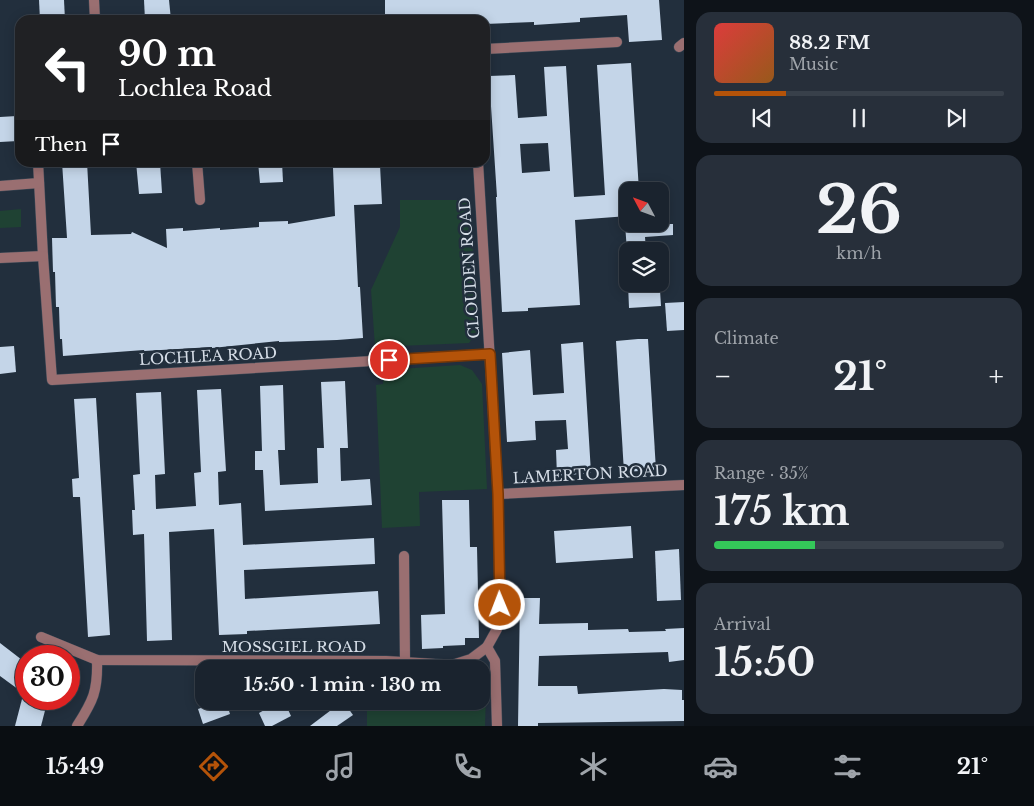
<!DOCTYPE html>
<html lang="en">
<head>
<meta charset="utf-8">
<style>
  body { margin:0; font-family:"Libre Baskerville",serif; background:#272f3a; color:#f1f3f6; height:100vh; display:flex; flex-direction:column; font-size:19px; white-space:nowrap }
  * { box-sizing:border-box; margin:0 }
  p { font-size:16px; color:#9fa4aa }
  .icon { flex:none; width:28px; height:28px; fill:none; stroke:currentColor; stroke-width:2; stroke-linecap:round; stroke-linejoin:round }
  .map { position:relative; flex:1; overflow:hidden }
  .side { display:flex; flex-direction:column; gap:12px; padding:12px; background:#0e1319; width:350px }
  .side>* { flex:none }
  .banner { position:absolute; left:15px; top:15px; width:475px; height:152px; border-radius:15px; box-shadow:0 2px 12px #0003,0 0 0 1px #38404a; background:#202124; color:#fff; overflow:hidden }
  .needle { width:32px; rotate:311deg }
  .tools { position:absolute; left:619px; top:182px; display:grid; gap:10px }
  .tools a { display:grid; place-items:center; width:50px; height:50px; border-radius:10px; background:#1a232e; box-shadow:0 2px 12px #0003,0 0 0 1px #38404a; font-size:25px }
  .speed { position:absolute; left:15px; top:645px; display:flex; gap:10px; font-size:25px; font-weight:700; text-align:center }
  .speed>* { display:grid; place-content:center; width:65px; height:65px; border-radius:50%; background:#1a232e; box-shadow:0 2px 12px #0003,0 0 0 1px #38404a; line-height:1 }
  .speed .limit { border:8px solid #d22; background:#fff; color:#111 }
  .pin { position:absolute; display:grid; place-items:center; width:42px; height:42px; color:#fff; margin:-21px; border:2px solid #fff; border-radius:50%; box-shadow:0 1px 5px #0007 }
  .me { position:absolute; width:55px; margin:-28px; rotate:359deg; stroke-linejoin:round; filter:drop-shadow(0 0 4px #0008) }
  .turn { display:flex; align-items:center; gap:18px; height:105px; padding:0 20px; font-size:22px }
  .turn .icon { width:65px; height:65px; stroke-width:2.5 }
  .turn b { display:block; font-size:35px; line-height:42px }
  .then { display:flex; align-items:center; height:48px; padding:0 20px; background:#0003; gap:10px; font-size:19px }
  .big { font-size:38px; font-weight:700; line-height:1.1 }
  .side .card { flex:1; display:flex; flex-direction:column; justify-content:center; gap:8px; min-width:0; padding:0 18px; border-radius:15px; background:#272f3a }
  .side .dial { align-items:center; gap:0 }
  .dial b { font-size:65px; line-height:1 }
  .song { display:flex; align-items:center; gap:15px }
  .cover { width:60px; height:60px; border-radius:8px; background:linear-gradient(135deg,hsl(0 70% 55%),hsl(30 70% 35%)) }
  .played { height:5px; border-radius:2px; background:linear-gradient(90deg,#b45309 25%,#38404a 25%) }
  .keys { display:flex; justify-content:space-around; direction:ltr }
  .heat { display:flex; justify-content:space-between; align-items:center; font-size:28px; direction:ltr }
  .charge { height:8px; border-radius:4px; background:linear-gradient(90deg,#34c759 35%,#38404a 0) }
  .trip { position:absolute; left:195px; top:660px; width:295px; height:50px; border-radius:15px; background:#1a232e; box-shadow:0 2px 12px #0003,0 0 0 1px #38404a; font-weight:700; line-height:50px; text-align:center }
  .tab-bar { display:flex; height:80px; justify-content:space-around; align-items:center; background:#0a0e12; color:#9fa4aa }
  .tab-bar .icon { width:35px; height:35px }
  .tab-bar .current { color:#b45309 }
  .tab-bar b { font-size:22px; color:#f1f3f6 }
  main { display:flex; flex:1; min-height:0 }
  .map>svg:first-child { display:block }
  .green { fill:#1f4233 }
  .building { fill:#c4d5e8; fill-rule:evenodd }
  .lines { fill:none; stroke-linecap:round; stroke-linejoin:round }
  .minor-casing { stroke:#3f4b58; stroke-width:11 }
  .minor { stroke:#9a6f71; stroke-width:10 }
  .route-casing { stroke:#753606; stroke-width:12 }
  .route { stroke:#b45309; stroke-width:9 }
  .labels { text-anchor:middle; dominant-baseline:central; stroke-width:5; stroke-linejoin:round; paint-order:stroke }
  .street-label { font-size:15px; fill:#d5dde7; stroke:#222f3d }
</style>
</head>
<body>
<main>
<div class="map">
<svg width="684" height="726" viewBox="0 0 684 726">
  <rect width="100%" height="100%" fill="#222f3d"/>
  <g class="green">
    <path d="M400,200h69l10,129 -10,14 -94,4 -4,-57 29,-63z"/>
    <path d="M21,209v18l-21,1v-17z"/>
    <path d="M460,365l12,5 10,14 5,105 -68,3 1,34 -38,2 -6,-143 7,-1 1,-14z"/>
    <path d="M481,689l5,6 -1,31h-118v-25h114z"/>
  </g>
  <g class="building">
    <path d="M39,0h25l1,20h-25z"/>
    <path d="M144,0h25l2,20h-26z"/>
    <path d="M385,0h274l3,40 -33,2 -2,-27 -47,3v4l-46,3v-3l-49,2v-4h-85l-1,-6 -14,1z"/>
    <path d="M631,63l8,128h-11v25l-53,4 5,85 -52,3v3l-26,1 -6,-115h1l-8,-121 26,-1 3,43 29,-2 -3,-49 22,-1 8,131 31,-2 -8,-130zM548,143l2,28 -28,2 -2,-29z"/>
    <path d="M17,116l1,25 -18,1v-25z"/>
    <path d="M62,162h25l4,73 40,-1 1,-2 35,16 -1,-19 17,-1v3l37,-3v2l39,-3v-5l29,-1v3l47,-8 -2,-48 47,-3 2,39 -28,1 4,82h2l3,51 -26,2 -58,2v-1l-67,7v-1l-68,4v-1l-81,6 -1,-17h-2l-1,-32h-3l-1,-35h-2l-1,-34h15z"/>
    <path d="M136,162h24l2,31 -23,1z"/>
    <path d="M258,162h24l1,20 -23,1z"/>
    <path d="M625,224h48v11l-28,2 1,14h-19z"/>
    <path d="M628,284h18v7l14,-1 1,16 -32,2z"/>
    <path d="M684,302v28l-17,1 -2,-28z"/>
    <path d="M638,339h10l8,131 -32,2 -8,-131z"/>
    <path d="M583,342l8,131 -34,3 -1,-26 12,-1 -2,-29 -31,1 1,19 -29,2 -5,-89 28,-3 3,45 31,-2 -3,-49z"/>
    <path d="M14,346l2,26 -16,2v-27z"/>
    <path d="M345,381l3,67h-8l1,33 29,-2 2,26 -107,6 -2,-41h-8v-19h7l-2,-65 23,-1 2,65h-7l2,35 38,-2 -1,-35h7l-3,-66z"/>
    <path d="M221,389l5,82 -8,1 1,33 22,-2 2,42 131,-7 1,26 -131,6 1,29 133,-8 2,33 -133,7v3l-28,1 -5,-106 -45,3 3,108 -25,1 -3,-107 -11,1 -1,-25h3l-2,-35 7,-1 -4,-81 25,-1 4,82 -10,1 1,34 40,-3 -2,-33 7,-1 -4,-82z"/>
    <path d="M96,398l14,237 -22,2 -8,-140h-7l-1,-18 7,-1 -5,-79z"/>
    <path d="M442,500h27l1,47h7l2,91h-14v7l-22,1v2l-21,1 -1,-34 24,-1z"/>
    <path d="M631,526l2,32 -77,5 -2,-32z"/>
    <path d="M679,549l2,51 -24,1 -2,-50z"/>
    <path d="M520,598h20l-1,26 49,-1v7l40,-1 1,3 37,-1 -1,-2 19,-1v32l-15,2 -1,-10 -129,4 -1,30h39l1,8 86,-5 18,1v10h2v21l-146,2v3h-20z"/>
    <path d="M0,643l26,20v32l-26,-19z"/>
    <path d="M22,699h26l-7,27h-26z"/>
    <path d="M221,701h5l4,13 -27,10 -5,-15z"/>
    <path d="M280,701h4l7,15 -19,10h-7l-6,-13z"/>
    <path d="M343,701l10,14 -16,11h-27z"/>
  </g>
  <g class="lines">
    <g class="minor-casing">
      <g id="minor">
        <path d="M94,0l1,20"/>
        <path d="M679,47l5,-4"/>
        <path d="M485,49l132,-7"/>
        <path d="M38,162l5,94 9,124 438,-26"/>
        <path d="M197,162l3,38"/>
        <path d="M478,162l20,332 2,111 -3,24 -10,18 8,14 2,65"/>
        <path d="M0,186l39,-3"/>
        <path d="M0,258l43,-2"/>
        <path d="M498,494l186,-9"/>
        <path d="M404,556l1,106"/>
        <path d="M41,637l56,23 289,1 66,4 19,-6 16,-12"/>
        <path d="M77,726c16,-25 21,-35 20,-66"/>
      </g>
    </g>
    <use href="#minor" class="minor"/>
  </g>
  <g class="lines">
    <g class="route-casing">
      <path id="route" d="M389,360l101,-6 8,140 2,111"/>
    </g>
    <use href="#route" class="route"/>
  </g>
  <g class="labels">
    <g class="street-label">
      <text transform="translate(469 268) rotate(-94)">CLOUDEN ROAD</text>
      <text transform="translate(208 356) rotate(-3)">LOCHLEA ROAD</text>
      <text transform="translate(590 474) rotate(-3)">LAMERTON ROAD</text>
      <text x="294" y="646">MOSSGIEL ROAD</text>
    </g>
  </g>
</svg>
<div class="tools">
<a><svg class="needle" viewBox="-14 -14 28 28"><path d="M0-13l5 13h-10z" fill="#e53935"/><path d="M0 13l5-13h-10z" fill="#9fa4aa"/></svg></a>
<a><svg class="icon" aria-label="layers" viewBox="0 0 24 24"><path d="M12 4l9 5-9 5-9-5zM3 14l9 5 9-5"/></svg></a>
</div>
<div class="speed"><div class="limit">30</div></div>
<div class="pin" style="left:389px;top:360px;background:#d93025"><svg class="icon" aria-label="arrive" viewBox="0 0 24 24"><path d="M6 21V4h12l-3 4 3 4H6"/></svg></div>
<svg class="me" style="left:500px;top:605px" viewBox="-20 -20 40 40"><circle r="17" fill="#b45309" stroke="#fff" stroke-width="3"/><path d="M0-11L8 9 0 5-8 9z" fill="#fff"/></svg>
<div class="trip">15:50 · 1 min · 130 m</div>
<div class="banner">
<div class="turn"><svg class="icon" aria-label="left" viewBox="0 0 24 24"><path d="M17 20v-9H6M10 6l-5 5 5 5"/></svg><div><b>90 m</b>Lochlea Road</div></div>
<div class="then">Then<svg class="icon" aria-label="arrive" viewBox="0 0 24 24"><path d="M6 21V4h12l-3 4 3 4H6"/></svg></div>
</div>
</div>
<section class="side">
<div class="card">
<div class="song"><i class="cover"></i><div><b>88.2 FM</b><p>Music</p></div></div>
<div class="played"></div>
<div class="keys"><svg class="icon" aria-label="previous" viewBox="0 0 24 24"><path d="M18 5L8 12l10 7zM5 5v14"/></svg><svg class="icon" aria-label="pause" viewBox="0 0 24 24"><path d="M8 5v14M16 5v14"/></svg><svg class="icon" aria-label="next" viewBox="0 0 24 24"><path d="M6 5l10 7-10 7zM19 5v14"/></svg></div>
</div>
<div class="card dial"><b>26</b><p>km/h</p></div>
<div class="card"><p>Climate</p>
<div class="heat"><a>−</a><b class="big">21°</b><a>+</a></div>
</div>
<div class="card"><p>Range · 35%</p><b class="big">175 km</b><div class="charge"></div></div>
<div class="card"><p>Arrival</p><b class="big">15:50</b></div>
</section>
</main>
<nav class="tab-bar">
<b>15:49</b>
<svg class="icon current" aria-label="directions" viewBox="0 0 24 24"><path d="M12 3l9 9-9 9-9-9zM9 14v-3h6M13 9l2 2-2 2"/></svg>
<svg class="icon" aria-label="music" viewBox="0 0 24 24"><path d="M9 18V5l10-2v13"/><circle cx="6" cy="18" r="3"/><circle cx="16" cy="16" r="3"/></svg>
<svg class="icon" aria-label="phone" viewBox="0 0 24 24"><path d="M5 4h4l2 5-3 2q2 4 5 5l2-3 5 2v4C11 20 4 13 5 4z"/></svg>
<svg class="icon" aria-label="climate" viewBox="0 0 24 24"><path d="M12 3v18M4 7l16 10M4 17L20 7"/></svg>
<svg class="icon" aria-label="car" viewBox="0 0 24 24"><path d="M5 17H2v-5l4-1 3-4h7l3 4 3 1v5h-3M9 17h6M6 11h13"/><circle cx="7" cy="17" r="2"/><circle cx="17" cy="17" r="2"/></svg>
<svg class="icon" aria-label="filters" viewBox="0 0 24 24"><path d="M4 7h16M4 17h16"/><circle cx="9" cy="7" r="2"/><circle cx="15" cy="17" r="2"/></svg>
<b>21°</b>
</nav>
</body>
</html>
